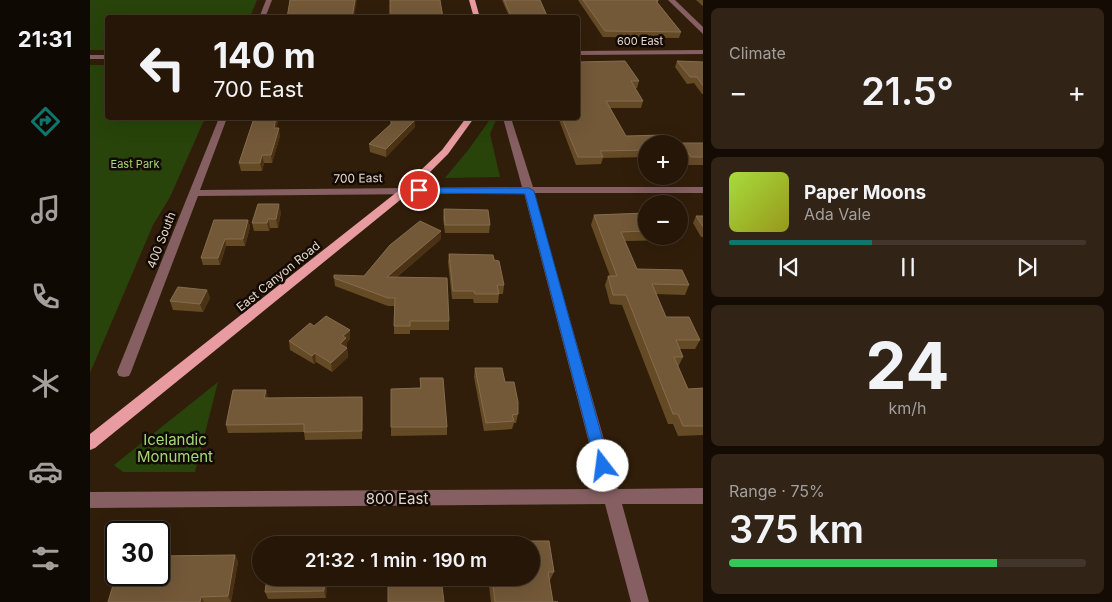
<!DOCTYPE html>
<html lang="en">
<head>
<meta charset="utf-8">
<style>
  body { margin:0; font-family:Inter,sans-serif; background:#312316; color:#f1f3f6; height:100vh; display:flex; flex-direction:column; font-size:19px; white-space:nowrap }
  * { box-sizing:border-box; margin:0 }
  p { font-size:16px; color:#a39f9c }
  .icon { flex:none; width:28px; height:28px; fill:none; stroke:currentColor; stroke-width:2; stroke-linecap:round; stroke-linejoin:round }
  .map { position:relative; flex:1; overflow:hidden }
  .drawer { display:flex; flex-direction:column; gap:8px; padding:8px; background:#140c04; width:409px }
  .drawer>* { flex:none }
  .hud { position:absolute; left:15px; top:15px; width:475px; height:105px; border-radius:5px; box-shadow:0 5px 20px #0002,0 0 0 1px #423529; background:#251608; color:#f1f3f6; overflow:hidden }
  .tools { position:absolute; left:548px; top:135px; display:grid; gap:10px }
  .tools a { display:grid; place-items:center; width:50px; height:50px; border-radius:50%; background:#251608; box-shadow:0 5px 20px #0002,0 0 0 1px #423529; font-size:25px }
  .speed { position:absolute; left:15px; top:521px; display:flex; gap:10px; font-size:25px; font-weight:700; text-align:center }
  .speed>* { display:grid; place-content:center; width:65px; height:65px; border-radius:50%; background:#251608; box-shadow:0 5px 20px #0002,0 0 0 1px #423529; line-height:1 }
  .speed .limit { border:2px solid #111; border-radius:8px; background:#fff; color:#111 }
  .pin { position:absolute; display:grid; place-items:center; width:42px; height:42px; color:#fff; margin:-21px; border:2px solid #fff; border-radius:50%; box-shadow:0 1px 5px #0007 }
  .me { position:absolute; width:55px; margin:-28px; rotate:345deg; stroke-linejoin:round; filter:drop-shadow(0 0 4px #0008) }
  .turn { display:flex; align-items:center; gap:18px; height:105px; padding:0 25px; font-size:22px }
  .turn .icon { width:65px; height:65px; stroke-width:2.5 }
  .turn b { display:block; font-size:35px; line-height:42px }
  .big { font-size:38px; font-weight:600; line-height:1.1 }
  .drawer .tile { flex:1; display:flex; flex-direction:column; justify-content:center; gap:8px; min-width:0; padding:0 18px; border-radius:8px; background:#312316 }
  .drawer .dial { align-items:center; gap:0 }
  .dial b { font-size:65px; line-height:1 }
  .song { display:flex; align-items:center; gap:15px }
  .cover { width:60px; height:60px; border-radius:8px; background:linear-gradient(135deg,hsl(80 70% 55%),hsl(60 70% 35%)) }
  .played { height:5px; border-radius:2px; background:linear-gradient(90deg,#0f766e 40%,#423529 40%) }
  .keys { display:flex; justify-content:space-around; direction:ltr }
  .heat { display:flex; justify-content:space-between; align-items:center; font-size:28px; direction:ltr }
  .charge { height:8px; border-radius:4px; background:linear-gradient(90deg,#34c759 75%,#423529 0) }
  .trip { position:absolute; left:162px; top:536px; width:288px; height:50px; border-radius:25px; background:#251608; box-shadow:0 5px 20px #0002,0 0 0 1px #423529; font-weight:600; line-height:50px; text-align:center }
  main { display:flex; flex:1; min-height:0 }
  .tab-bar { display:flex; flex-direction:column; width:90px; justify-content:space-around; align-items:center; background:#0f0903; color:#a39f9c }
  .tab-bar .icon { width:35px; height:35px }
  .tab-bar .active { color:#0f766e }
  .tab-bar b { font-size:22px; color:#f1f3f6 }
  .map>svg:first-child { display:block }
  .green { fill:#28440a }
  .lines { fill:none; stroke-linecap:round; stroke-linejoin:round }
  .minor { fill:#855f62; fill-rule:evenodd }
  .major { fill:#e89ba1; fill-rule:evenodd }
  .wall { fill:#654a26 }
  .shaded-wall { fill:#4b3214 }
  .building { fill:#735938; stroke:#846d4f }
  .route { fill:#1a73e8; stroke:#114b97 }
  .labels { text-anchor:middle; dominant-baseline:central; stroke-width:5; stroke-linejoin:round; paint-order:stroke }
  .far-street-label { font-size:11px; fill:#e3d7cb; stroke:#130a04 }
  .far-park-label { font-size:11px; fill:#a3d977; stroke:#130a04 }
  .street-label { font-size:12px; fill:#e3d7cb; stroke:#130a04 }
  .near-park-label { font-size:15px; fill:#a3d977; stroke:#130a04 }
  .near-street-label { font-size:15px; fill:#e3d7cb; stroke:#130a04 }
</style>
</head>
<body>
<main>
<nav class="tab-bar">
<b>21:31</b>
<svg class="icon active" aria-label="directions" viewBox="0 0 24 24"><path d="M12 3l9 9-9 9-9-9zM9 14v-3h6M13 9l2 2-2 2"/></svg>
<svg class="icon" aria-label="music" viewBox="0 0 24 24"><path d="M9 18V5l10-2v13"/><circle cx="6" cy="18" r="3"/><circle cx="16" cy="16" r="3"/></svg>
<svg class="icon" aria-label="phone" viewBox="0 0 24 24"><path d="M5 4h4l2 5-3 2q2 4 5 5l2-3 5 2v4C11 20 4 13 5 4z"/></svg>
<svg class="icon" aria-label="climate" viewBox="0 0 24 24"><path d="M12 3v18M4 7l16 10M4 17L20 7"/></svg>
<svg class="icon" aria-label="car" viewBox="0 0 24 24"><path d="M5 17H2v-5l4-1 3-4h7l3 4 3 1v5h-3M9 17h6M6 11h13"/><circle cx="7" cy="17" r="2"/><circle cx="17" cy="17" r="2"/></svg>
<svg class="icon" aria-label="filters" viewBox="0 0 24 24"><path d="M4 7h16M4 17h16"/><circle cx="9" cy="7" r="2"/><circle cx="15" cy="17" r="2"/></svg>
</nav>
<div class="map">
<svg width="614" height="602" viewBox="0 0 614 602">
  <rect width="100%" height="100%" fill="#311e0a"/>
  <g class="green">
    <path d="M0,0h167l-7,17 -142,1 -1,32h-17z"/>
    <path d="M0,65h17l1,53h97l-35,79 -17,28 -63,148z"/>
    <path d="M401,118h6l-7,16 10,43 -55,1 24,-29z"/>
    <path d="M128,382l-23,90h-72l-9,-7z"/>
  </g>
  <g class="lines">
    <g class="minor">
      <path d="M176,0h6l-7,18h-6z"/>
      <path d="M578,0h7l29,28v7z"/>
      <path d="M614,50v4l-126,1v-4z"/>
      <rect x="0" y="55" width="18" height="4"/>
      <path d="M129,118h8l-27,72 322,-3 -19,-69h8l22,69h171v6h-170l84,296 86,-1v16h-82l27,98h-18l-26,-98 -515,4v-16l511,-3 -77,-296 -326,3 -67,176 -2,4 -5,1 -5,-1 -2,-4z"/>
    </g>
    <g class="major">
      <path d="M379,0h6l5,18h-6z"/>
      <path d="M376,118h8l-26,36 -38,38 -315,256 -5,2v-16l312,-246 40,-38z"/>
    </g>
  </g>
  <g class="wall">
    <path d="M412,0h38l8,18h-38z"/>
    <path d="M488,0h80v3l23,29 -2,6 -76,-1z"/>
    <path d="M606,0h8v7z"/>
    <path d="M587,61l27,1v32h-2l-8,-11 -7,1 -12,-17z"/>
    <path d="M488,62l61,19 -2,7h-2l8,13 -2,7h-31l16,28 20,8v13l-43,1 -2,6 -25,1 -17,-45h-6l-2,-2h27z"/>
    <path d="M301,124l24,3 -29,30 -16,-5 -1,-8z"/>
    <path d="M187,128l3,8 -8,27h-8l-2,8h-21l-2,-8z"/>
    <path d="M591,143h23v22h-16l-9,-14z"/>
    <path d="M354,209l46,16 -1,8h-44l-2,-15z"/>
    <path d="M191,212l-3,16h-8l-1,3h-15l-2,-8z"/>
    <path d="M556,213v23h30l-1,4 -50,1 12,28 52,16 -4,10 -29,-1 10,23 34,23 -5,9h-15l3,8 -5,10 10,22 16,-1v47l-26,1 -5,-12h-5l-46,-119 -12,-1 -5,-19 3,-9h2l-19,-51 3,-10z"/>
    <path d="M606,216h8v21h-3l-8,-14z"/>
    <path d="M158,220l2,7 -5,19h-19l-6,19h-17l-2,-7z"/>
    <path d="M351,239l-44,38 52,44v9h-39v4h-16v-28h-6l-53,-20 -1,-8 30,-2z"/>
    <path d="M359,254l45,6 10,25 -1,9h-4l-1,9h-24l-1,-4h-21l-4,-37z"/>
    <path d="M117,290l3,8 -7,14 -30,-2 -3,-9z"/>
    <path d="M224,326l36,13 -3,3v5l-1,1h1l1,9 -16,15 -16,-10 -2,2 -24,-14 -1,-9z"/>
    <path d="M385,368l30,14 13,32 -2,9h-2l-2,6 -28,2 -10,-54z"/>
    <path d="M330,378l27,49v8l-56,1v-47l29,-1z"/>
    <path d="M176,390l1,8 95,-1v42l-57,1 -1,-8 -76,1 -2,-8z"/>
    <path d="M398,541h61l5,31 -5,10 4,20h5h-67l-3,-24h43v-33h-44z"/>
    <path d="M145,555l3,7 -7,40h-123z"/>
    <path d="M237,578l-1,20 -58,1 -3,-7z"/>
  </g>
  <g class="shaded-wall">
    <path d="M265,0h2l-3,18h-2z"/>
    <path d="M186,118h3l-4,18 -1,-8z"/>
    <path d="M325,120v7l-29,30v-8z"/>
    <path d="M189,128l1,8 -8,27 -1,-8z"/>
    <path d="M172,155l2,8 -2,8 -2,-8z"/>
    <path d="M189,204l2,8 -3,16 -2,-9z"/>
    <path d="M178,219l2,9 -1,3 -2,-8z"/>
    <path d="M158,220l2,7 -5,19 -2,-7z"/>
    <path d="M351,231v8l-54,46v-8z"/>
    <path d="M135,239l1,7 -6,19 -2,-7z"/>
    <path d="M117,290l3,8 -7,14 -3,-8z"/>
    <path d="M260,330v9l-3,3v5l-6,6 -1,-9 3,-8z"/>
    <path d="M257,348l1,9 -16,15 -1,-9z"/>
    <path d="M225,353l1,9 -2,2 -2,-8z"/>
    <path d="M176,390l2,8h-4z"/>
    <path d="M272,397l1,8 -1,34z"/>
    <path d="M145,555l3,7 -7,40 -3,-6z"/>
    <path d="M235,578h2l-1,20 -2,-7z"/>
    <path d="M111,597l3,5h-4z"/>
  </g>
  <g class="building">
    <path d="M200,0h65l-3,18h-65z"/>
    <path d="M300,0h50l3,18h-53z"/>
    <path d="M414,0h36l8,18h-36z"/>
    <path d="M493,0h75v1h-2l25,31 -76,-1z"/>
    <path d="M535,61l14,20h-8l12,20h-37l20,35 38,-1 6,9h-24v6l-46,1 3,6h-25l-16,-39h16v-56z"/>
    <path d="M587,61l27,1v25l-7,-10h-7z"/>
    <path d="M164,118h22l-2,10h5l-8,27h-9l-2,8h-21z"/>
    <path d="M301,118h24v2l-29,29 -17,-5 22,-20z"/>
    <path d="M591,143h23v14h-13z"/>
    <path d="M168,204h21l-3,15h-8l-1,4h-15z"/>
    <path d="M354,209l44,1 2,15h-45z"/>
    <path d="M556,213v18l-25,1 16,37 45,1 7,15 -37,-1 14,33h23l11,23h-24l7,17h-9l14,32 16,-1v38h-21l-5,-12h-5l-47,-119h-13l-5,-19h9l-23,-61z"/>
    <path d="M606,216h8v12z"/>
    <path d="M124,220h34l-5,19h-18l-7,19h-17z"/>
    <path d="M330,221l21,10 -54,46 60,1 2,43h-39v5h-16l1,-28h-7l-54,-20v-3l30,1 26,-31z"/>
    <path d="M359,254l44,1 1,5 5,1 5,24h-7l2,9h-24l-1,-3h-21z"/>
    <path d="M88,287l29,3 -7,14 -30,-3z"/>
    <path d="M236,316l24,14 -7,6 3,2 -6,6 7,4 -16,15 -16,-10 -3,3 -23,-15 21,-18 4,3z"/>
    <path d="M385,368h27l3,14h9l4,20v12l-6,1 2,6 -28,2z"/>
    <path d="M330,378h23l4,49h-56v-38l30,-1z"/>
    <path d="M143,390h33l-2,8 98,-1v34l-58,1v-8l-78,1z"/>
    <path d="M398,541h61l5,31h-6l5,30h5h-63l-3,-24h39v-33h-42z"/>
    <path d="M145,555l-7,41 -27,1 -1,5h-92l8,-27h43v-19z"/>
    <path d="M177,578h58l-1,13 -59,1z"/>
    <path d="M298,578h53l3,24h-56z"/>
  </g>
  <path class="route" d="M326,188h113l5,3 76,275 -2,5 -5,2 -5,-2 -2,-5 -71,-272 -106,-1 -3,-1z"/>
  <g class="labels">
    <g class="far-street-label">
      <text x="550" y="41">600 East</text>
    </g>
    <g class="far-park-label">
      <text x="45" y="164">East Park</text>
    </g>
    <g class="street-label">
      <text transform="translate(268 178) rotate(-1)">700 East</text>
      <text transform="translate(71 240) rotate(-69)">400 South</text>
      <text transform="translate(188 276) rotate(-39)">East Canyon Road</text>
    </g>
    <g class="near-park-label">
      <text x="85" y="439">Icelandic<tspan x="85" dy="17">Monument</tspan></text>
    </g>
    <g class="near-street-label">
      <text x="307" y="498">800 East</text>
    </g>
  </g>
</svg>
<div class="tools">
<a>+</a>
<a>−</a>
</div>
<div class="speed"><div class="limit">30</div></div>
<div class="pin" style="left:329px;top:190px;background:#d93025"><svg class="icon" aria-label="arrive" viewBox="0 0 24 24"><path d="M6 21V4h12l-3 4 3 4H6"/></svg></div>
<svg class="me" style="left:513px;top:466px" viewBox="-20 -20 40 40"><circle r="19" fill="#fff"/><path d="M0-13L10 11 0 6-10 11z" fill="#1a73e8"/></svg>
<div class="trip">21:32 · 1 min · 190 m</div>
<div class="hud">
<div class="turn"><svg class="icon" aria-label="left" viewBox="0 0 24 24"><path d="M17 20v-9H6M10 6l-5 5 5 5"/></svg><div><b>140 m</b>700 East</div></div>
</div>
</div>
<section class="drawer">
<div class="tile"><p>Climate</p>
<div class="heat"><a>−</a><b class="big">21.5°</b><a>+</a></div>
</div>
<div class="tile">
<div class="song"><i class="cover"></i><div><b>Paper Moons</b><p>Ada Vale</p></div></div>
<div class="played"></div>
<div class="keys"><svg class="icon" aria-label="previous" viewBox="0 0 24 24"><path d="M18 5L8 12l10 7zM5 5v14"/></svg><svg class="icon" aria-label="pause" viewBox="0 0 24 24"><path d="M8 5v14M16 5v14"/></svg><svg class="icon" aria-label="next" viewBox="0 0 24 24"><path d="M6 5l10 7-10 7zM19 5v14"/></svg></div>
</div>
<div class="tile dial"><b>24</b><p>km/h</p></div>
<div class="tile"><p>Range · 75%</p><b class="big">375 km</b><div class="charge"></div></div>
</section>
</main>
</body>
</html>
